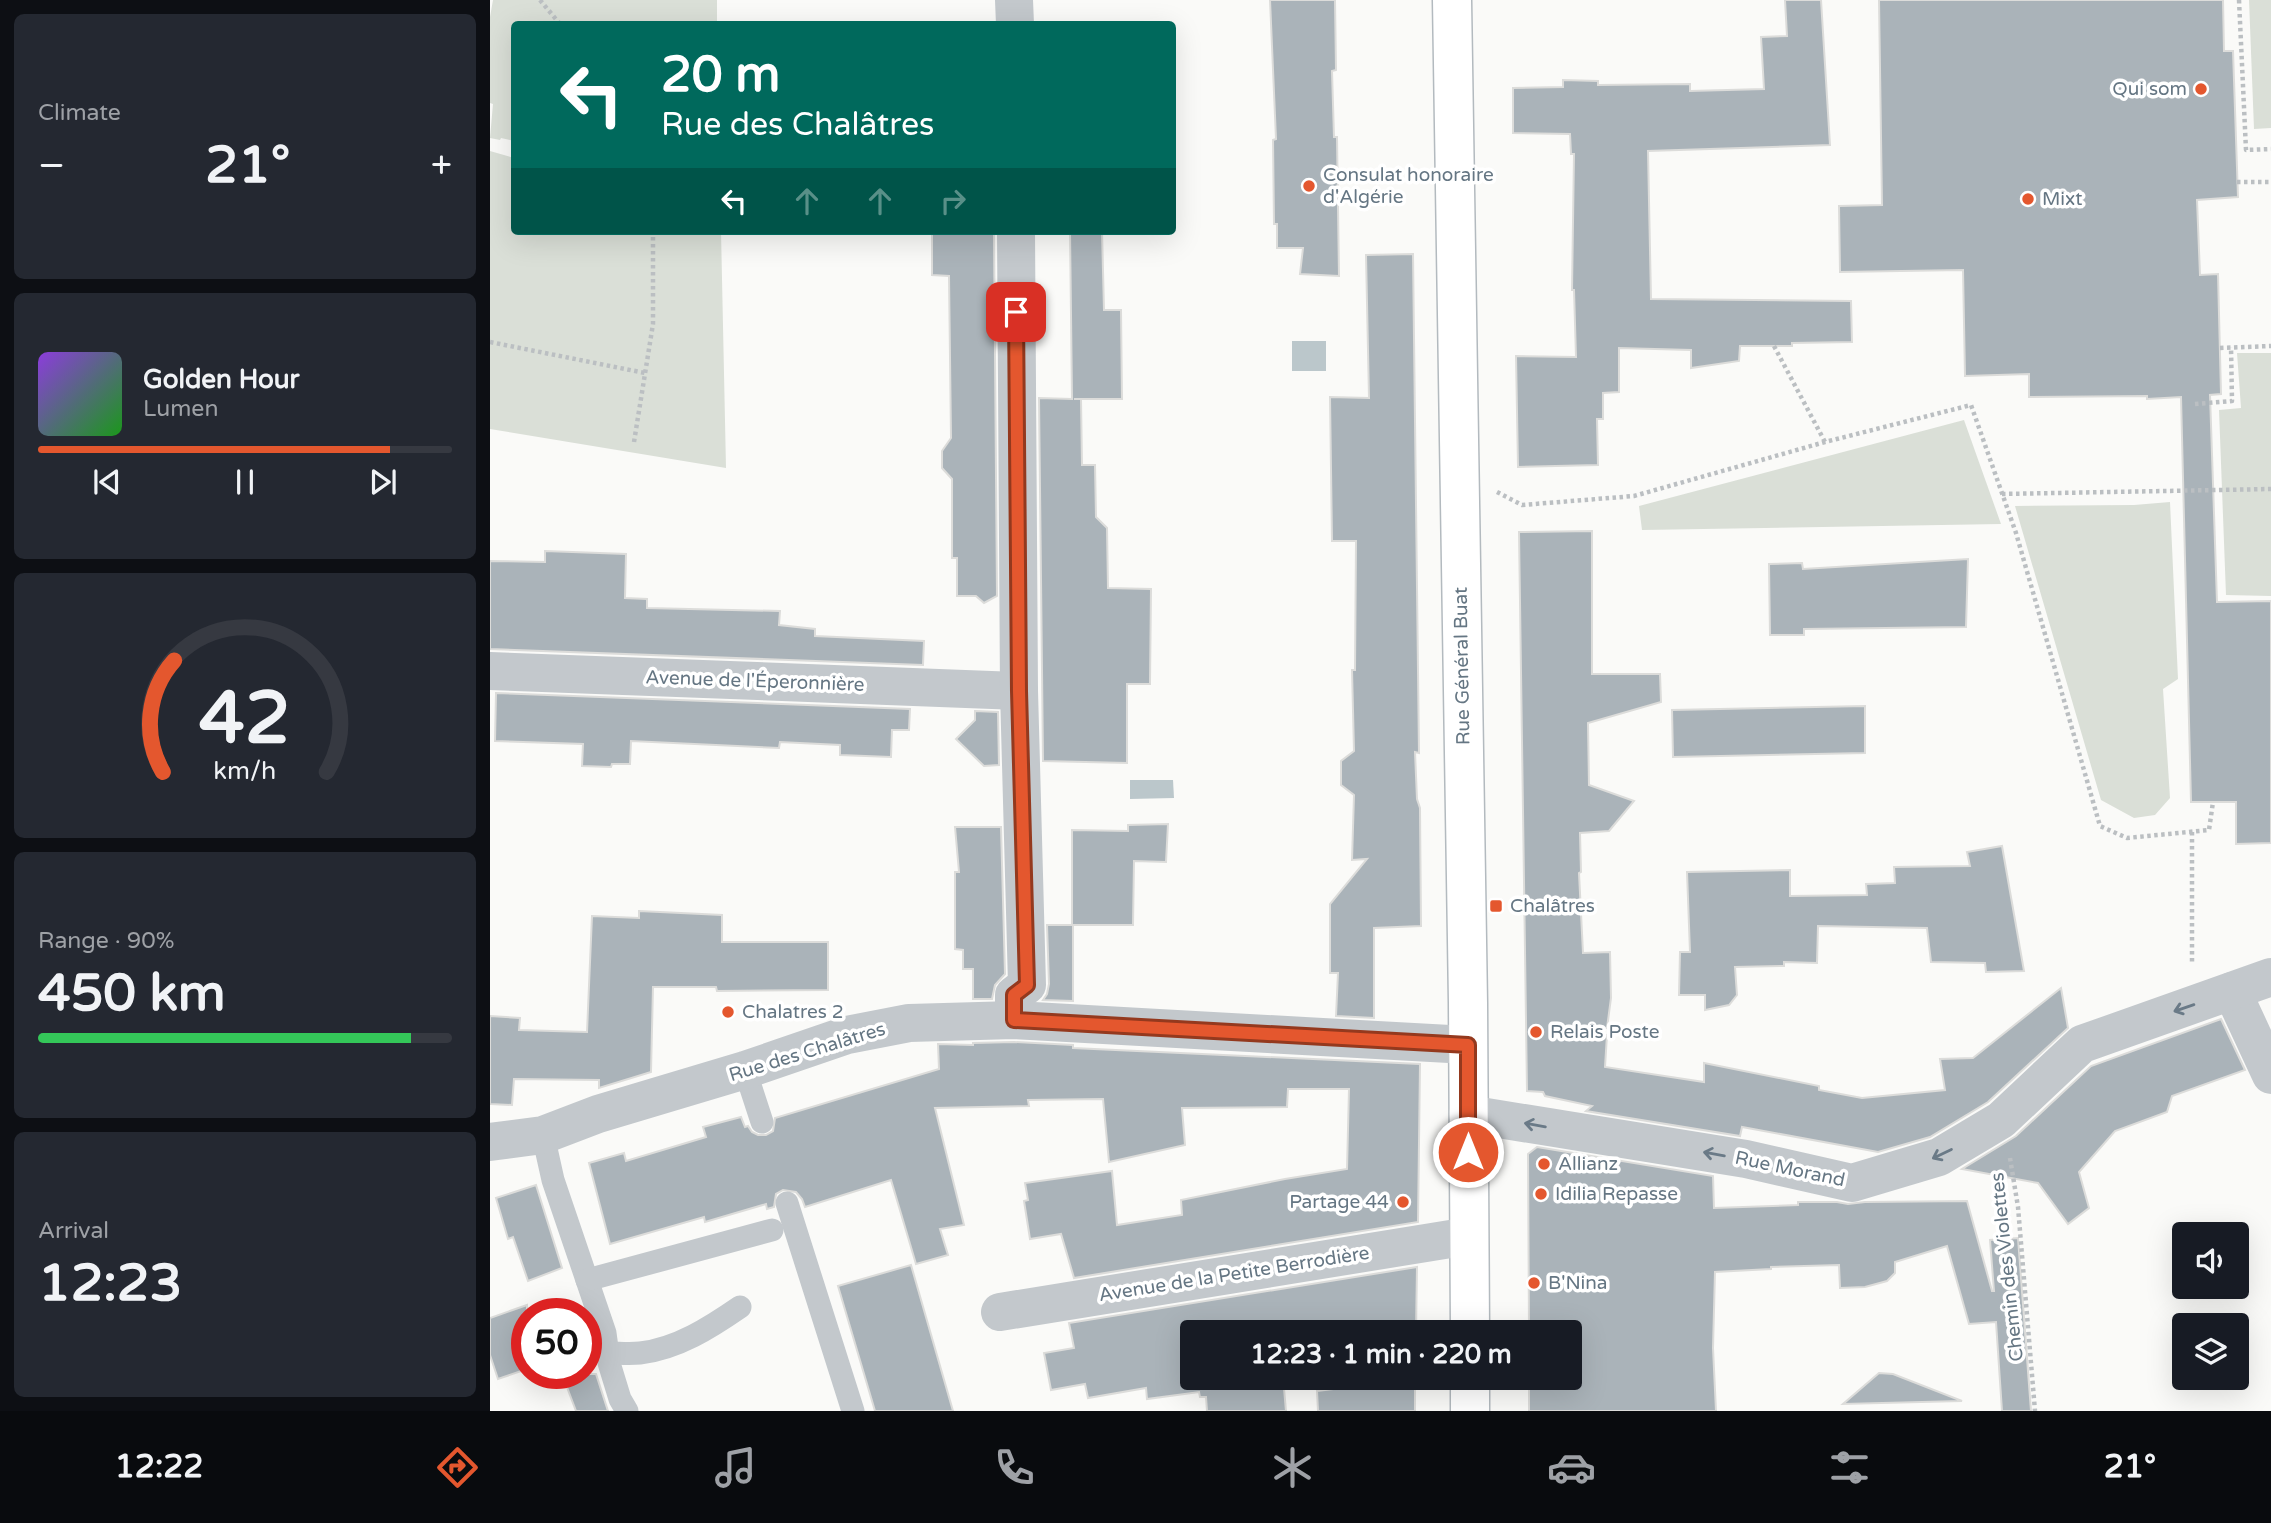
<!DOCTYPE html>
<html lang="en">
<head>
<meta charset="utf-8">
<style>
  body { margin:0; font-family:"Varela Round",sans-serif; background:#242831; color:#f1f3f6; height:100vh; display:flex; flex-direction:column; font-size:26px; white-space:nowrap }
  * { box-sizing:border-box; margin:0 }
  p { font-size:23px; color:#9ea1a6 }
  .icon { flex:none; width:38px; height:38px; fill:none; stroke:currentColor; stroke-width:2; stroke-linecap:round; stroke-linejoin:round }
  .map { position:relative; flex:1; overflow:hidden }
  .details { display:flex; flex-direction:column; gap:14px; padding:14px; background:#0d0f14; width:490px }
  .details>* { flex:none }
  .top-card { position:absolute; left:21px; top:21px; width:665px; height:214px; border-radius:7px; box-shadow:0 7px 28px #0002; background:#00695c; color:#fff; overflow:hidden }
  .buttons { position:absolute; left:1682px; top:1222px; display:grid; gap:14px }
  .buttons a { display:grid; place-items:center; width:77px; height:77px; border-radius:7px; background:#171b24; box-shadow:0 7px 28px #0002; font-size:35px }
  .speed { position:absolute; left:21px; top:1298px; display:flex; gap:14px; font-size:35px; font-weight:700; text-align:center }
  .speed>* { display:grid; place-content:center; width:91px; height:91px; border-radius:50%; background:#171b24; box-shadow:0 7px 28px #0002; line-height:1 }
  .speed .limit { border:10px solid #d22; background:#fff; color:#111 }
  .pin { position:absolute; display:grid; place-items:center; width:60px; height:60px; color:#fff; margin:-30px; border-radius:14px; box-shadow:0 4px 10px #0006 }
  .me { position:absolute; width:77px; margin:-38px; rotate:0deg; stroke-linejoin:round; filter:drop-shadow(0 0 5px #0008) }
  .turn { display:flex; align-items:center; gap:24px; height:147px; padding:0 35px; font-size:32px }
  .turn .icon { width:91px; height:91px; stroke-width:2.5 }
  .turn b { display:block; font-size:49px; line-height:60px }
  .lanes { display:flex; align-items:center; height:66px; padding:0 35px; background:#0003; justify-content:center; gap:35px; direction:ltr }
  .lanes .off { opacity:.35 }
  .big { font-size:52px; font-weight:800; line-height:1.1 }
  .details .card { flex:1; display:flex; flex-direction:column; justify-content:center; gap:10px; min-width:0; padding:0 24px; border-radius:10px; background:#242831 }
  .details .dial { align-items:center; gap:0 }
  .dial svg { height:182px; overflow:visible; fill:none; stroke:#363941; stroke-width:7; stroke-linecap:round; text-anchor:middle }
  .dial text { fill:#f1f3f6; stroke:none }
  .song { display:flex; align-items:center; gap:21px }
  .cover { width:84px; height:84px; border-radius:10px; background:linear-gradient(135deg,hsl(270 70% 55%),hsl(120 70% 35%)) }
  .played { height:7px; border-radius:4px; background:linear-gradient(90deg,#e4572e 85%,#363941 85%) }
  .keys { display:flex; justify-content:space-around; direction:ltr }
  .heat { display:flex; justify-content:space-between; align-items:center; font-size:38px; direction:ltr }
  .charge { height:10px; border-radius:5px; background:linear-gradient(90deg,#34c759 90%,#363941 0) }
  .trip { position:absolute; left:690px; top:1320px; width:402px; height:70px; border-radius:7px; background:#171b24; box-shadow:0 7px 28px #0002; font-weight:800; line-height:70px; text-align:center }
  .dock { display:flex; height:112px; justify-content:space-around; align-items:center; background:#090b0e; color:#9ea1a6 }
  .dock .icon { width:49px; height:49px }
  .dock .current { color:#e4572e }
  .dock b { font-size:32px; color:#f1f3f6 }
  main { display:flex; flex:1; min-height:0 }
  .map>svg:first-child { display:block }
  .green { fill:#dadfd7 }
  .water { fill:#bbc7cb }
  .building { fill:#aab3b9; stroke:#dcdcda; stroke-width:2 }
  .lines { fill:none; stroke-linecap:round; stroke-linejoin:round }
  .secondary-casing { stroke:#b3babf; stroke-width:41 }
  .path { stroke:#bbbfc2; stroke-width:4.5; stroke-dasharray:3.5 3.5; stroke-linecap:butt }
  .service { stroke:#c3c8cc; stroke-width:23 }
  .minor { stroke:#c3c8cc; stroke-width:38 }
  .secondary { stroke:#fff; stroke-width:38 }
  .oneway { stroke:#6a7a87 }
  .route-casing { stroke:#94391e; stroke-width:18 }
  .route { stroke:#e4572e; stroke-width:12 }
  .poi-dot { fill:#e4572e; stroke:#fff; stroke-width:2.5 }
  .labels { text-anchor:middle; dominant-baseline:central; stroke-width:7; stroke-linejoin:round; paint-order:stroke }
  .poi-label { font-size:19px; fill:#657683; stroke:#fff; text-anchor:start }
  .street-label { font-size:19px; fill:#657683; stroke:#fff }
</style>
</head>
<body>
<main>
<section class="details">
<div class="card"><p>Climate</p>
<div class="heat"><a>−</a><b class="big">21°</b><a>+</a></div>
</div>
<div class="card">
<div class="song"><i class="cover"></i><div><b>Golden Hour</b><p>Lumen</p></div></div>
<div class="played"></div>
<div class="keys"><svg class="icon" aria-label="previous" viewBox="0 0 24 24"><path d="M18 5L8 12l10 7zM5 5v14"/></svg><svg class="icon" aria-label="pause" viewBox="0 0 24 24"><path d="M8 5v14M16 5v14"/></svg><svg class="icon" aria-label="next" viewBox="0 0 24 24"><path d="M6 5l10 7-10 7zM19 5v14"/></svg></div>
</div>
<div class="card dial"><svg viewBox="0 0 100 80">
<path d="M14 69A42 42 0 1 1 86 69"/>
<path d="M14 69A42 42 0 0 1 19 20" stroke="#e4572e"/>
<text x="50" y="56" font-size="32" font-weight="700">42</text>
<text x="50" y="72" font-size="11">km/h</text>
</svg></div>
<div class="card"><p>Range · 90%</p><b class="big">450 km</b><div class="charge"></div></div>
<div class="card"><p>Arrival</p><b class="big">12:23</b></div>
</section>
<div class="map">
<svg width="1781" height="1411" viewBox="0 0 1781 1411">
  <rect width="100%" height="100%" fill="#fafaf8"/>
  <g class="green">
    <path d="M3,0h224v24h-203v117l-13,-3 -1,2 -10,-2 3,-34 -3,-1v-86z"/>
    <path d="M1759,0h22v128l-17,1z"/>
    <path d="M0,151l24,7v73h207l5,237 -236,-39z"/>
    <path d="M1747,353h34v243l-45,-1 -7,-185 22,-2z"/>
    <path d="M1474,420l37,104 -359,6 -3,-24z"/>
    <path d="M1680,502l8,177 -15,10 7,109 -15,17 -21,3 -33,-18 -86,-294 119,-1z"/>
  </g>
  <g class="water">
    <rect x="802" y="341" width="34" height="30"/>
    <path d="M640,780h43l1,18 -44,1z"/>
  </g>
  <g class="building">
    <path d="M780,0h65l1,70 -4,1 2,66h3l2,139 -39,-2 3,-26h-26v-24h-3l-1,-84 3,-1z"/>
    <path d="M1295,0h36l9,145 -182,6 3,148 200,2 1,41 -60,1v3h-52l-1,15 -48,7v-18l-72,-2v44l-16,1v26h-6l1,46 -80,2 -2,-111 60,1 -2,-67h-2l2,-136h-3l-1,-20 -57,-1v-45l50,-1v-7l35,1v4l92,-1v7l74,-2 -3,-52 26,-1z"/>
    <path d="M1389,0h344l1,51h9l5,146 -41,3 3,75 18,-1 3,120 -11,1 7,207 54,-1v242l-35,1v-42h-45l-10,-405 -34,2v-3l-118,1v-23l-64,2 -2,-106 -123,2 -1,-66 43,-1z"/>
    <path d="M442,231h62l3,365 -13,7 -8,-7h-19v-38h-5v-79l-10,-11v-17l9,-13 -2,-162 -17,-1z"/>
    <path d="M580,231h32l2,79h17l1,89h-48h7l1,66h13l1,52 11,11 1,60 43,1 -1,95h-23v79l-84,-2 -4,-363 33,1z"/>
    <path d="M923,254l6,499 -4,-1 2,47 3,9 1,118 -47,2v90l-38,-2 2,-43h-8v-69l37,-45 -15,1 2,-65 -13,-10v-24l13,-10 -2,-81h3l1,-129h-24l-2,-144 39,1 -3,-143z"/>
    <path d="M1102,531v143h68l1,28 -73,21 1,62 45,16 -25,30 -29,2 1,39 -2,1 4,80 27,-1 1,46 -4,30 -17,4 17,3 -2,32 99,15v-19l115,23v4l43,8 83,-8 -5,-31 33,-1 88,-70 7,40 -80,74 -58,35 -52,15 -136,-25 -2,9 -154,-25 6,-5 -47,-10 -2,-4 -16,-1 -8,-559z"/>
    <path d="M55,551l81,3 -1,44 22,1v9l133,3 -1,14 36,4v7l109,5 -1,24 -433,-16v-88l55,1z"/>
    <path d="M1478,559l-2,68 -162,2v6h-34l-1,-71 33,-1 1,6z"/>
    <path d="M6,693l414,16 -1,21h-17l-1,27 -51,-2v-10l-60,-3 -1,6 -148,-7 -1,23h-18l-1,3 -29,-1 1,-22 -88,-3z"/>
    <path d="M1375,706v47l-192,4 -1,-47z"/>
    <path d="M485,711l23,1 1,53 -15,1 -28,-27 19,-19z"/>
    <path d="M678,824l-2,38 -32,-1 -1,64h-61v-95l56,1v-6z"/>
    <path d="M465,827h46l4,147 -10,11 -3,14h-19v-30h-10v-19l-8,-1v-77h4z"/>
    <path d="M1512,846l22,125 -38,1 -1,-9 -54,-1 -4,-34 -109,-2 -1,37 -33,-1v4l-49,1 2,28 -8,10 -24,5v-15h-26l1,-43h10l-3,-80 103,-2v26l77,-1 -1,-11 29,-1 -1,-16 76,-1 -3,-14z"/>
    <path d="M149,911l83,4v27h106v48l-111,1 -1,-4h-63l-2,85 -52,16v-8l-85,-1 -2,26 -22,-1v-88l30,2 -1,12 68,2 5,-116 47,2z"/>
    <path d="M557,925h26v76l-30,-1 4,-6 2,-10z"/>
    <path d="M1731,1019l24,51 -73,26 -5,16 -52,19 -36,41 10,36 -21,16 -30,-41 -76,-14 54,-33 75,-70z"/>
    <path d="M524,1042l59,3v3l347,16 -2,158 -344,56 -13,-44 -31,5 -6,-38 4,-1 -3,-17 87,-12 5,54 65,-10 -1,-15 104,-21 62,-10 2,-80h-61l-1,18 -105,1 3,37 -76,17 -6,-63 -75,1 1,6 -94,2 29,117 -24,4 8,26 -32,9 -25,-84 -86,27 -3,-8 -6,-7 -13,-2 -7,4 -2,13 -7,2 -1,-5 -61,18 -1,-5 -94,27 -21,-81 35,-10 2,8 80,-24 -3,-10 38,-10 4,10 3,-1 4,6 6,3h8l7,-4 2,-13 164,-49 -1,-25 35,1v-2z"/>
    <path d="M1047,1147l176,29 1,32 84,-3v-3h39l11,2 17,-2 102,-1 25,90h2l-4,-51 28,-2 13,173h-29l-6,-89 -27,2 -22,-78 -52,16v11l-8,8 -22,6 -25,1 -1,-23 -68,2v2l-56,3 -2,76 3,63h-187v-34h41v-45h-41l-1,-178z"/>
    <path d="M46,1185l26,83 -34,13 -15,-44 -5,2 -12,-41z"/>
    <path d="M421,1265l42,146h-78l-37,-125z"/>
    <path d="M927,1267l-1,65h-224v45h91l3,34h-79l-1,-14h-6l-1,-5 -52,7 -1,-11 -58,10 -3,-14 -34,6 -7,-37 30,-5 -5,-25z"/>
    <path d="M37,1305v64l-29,10 -8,-24v-37z"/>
    <path d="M1389,1373l14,1 69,27 -119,3z"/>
    <path d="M72,1374h34l12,37h-32z"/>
    <path d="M925,1379v32h-97l-1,-20z"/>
  </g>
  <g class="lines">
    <g class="secondary-casing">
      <g id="secondary">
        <path d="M962,0l16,1003 2,329"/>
        <path d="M980,1377v34"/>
      </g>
    </g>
    <g class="path">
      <path d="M50,0l20,24"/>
      <path d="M1749,0l7,150 25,-1"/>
      <path d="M1747,182h34"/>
      <path d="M0,342l155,31"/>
      <path d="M1284,346l51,96"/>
      <path d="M1730,348l51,-2"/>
      <path d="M1705,404l37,-3 -1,-54"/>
      <path d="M144,442l19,-118v-93"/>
      <path d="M1007,492l25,13 112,-9 191,-54 146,-37 45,128 84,293 27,12 82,-8 4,-28"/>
      <path d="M1512,494l269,-5"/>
      <path d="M1702,832v132"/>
      <path d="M1520,1158l8,49 17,204"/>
    </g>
    <g class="service">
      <path d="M255,1070l17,52"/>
      <path d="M53,1135l10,45 52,153 4,30 11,36 7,12"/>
      <path d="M297,1203l66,208"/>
      <path d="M97,1280l185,-50"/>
      <path d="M117,1353c11,0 23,1 33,0 37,-4 71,-26 100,-46"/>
    </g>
    <g class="minor">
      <path d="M524,0l1,24"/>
      <path d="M0,671l529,20"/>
      <path d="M1742,991l39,84"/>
      <path d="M524,1020v-25l13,-10 -8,-294 -3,-460"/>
      <path d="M978,1114l278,45 106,24 87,-26 62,-37 81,-76 189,-67"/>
      <path d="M0,1142l53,-7 55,-21 147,-44 102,-35 62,-12 105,-3 454,25"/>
      <path d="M510,1312l469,-76"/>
    </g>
    <use href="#secondary" class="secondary"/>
  </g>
  <defs><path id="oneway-shaft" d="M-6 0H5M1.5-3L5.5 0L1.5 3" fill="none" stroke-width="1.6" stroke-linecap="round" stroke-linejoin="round" transform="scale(1.75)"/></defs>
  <g class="oneway">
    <use href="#oneway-shaft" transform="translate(1694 1008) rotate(161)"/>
    <use href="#oneway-shaft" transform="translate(1045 1125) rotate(-170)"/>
    <use href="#oneway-shaft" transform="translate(1224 1154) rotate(-170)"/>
    <use href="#oneway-shaft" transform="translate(1452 1154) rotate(154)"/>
  </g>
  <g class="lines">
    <g class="route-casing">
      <path id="route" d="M526,312l3,379 8,294 -13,10v25l454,25v107"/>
    </g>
    <use href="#route" class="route"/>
  </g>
  <g class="poi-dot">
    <circle cx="1711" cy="89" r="7"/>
    <circle cx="819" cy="186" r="7"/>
    <circle cx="1538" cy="199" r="7"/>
    <rect x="999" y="899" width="14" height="14" rx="3.5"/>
    <circle cx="238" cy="1012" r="7"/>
    <circle cx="1046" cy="1032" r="7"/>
    <circle cx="1054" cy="1164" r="7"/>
    <circle cx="1051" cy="1194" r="7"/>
    <circle cx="913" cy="1202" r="7"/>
    <circle cx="1044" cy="1283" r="7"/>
  </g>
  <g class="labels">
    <g class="poi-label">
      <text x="1697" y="89" text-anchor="end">Qui som</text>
      <text x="833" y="175">Consulat honoraire<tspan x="833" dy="22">d'Algérie</tspan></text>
      <text x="1552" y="199">Mixt</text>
      <text x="1020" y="906">Chalâtres</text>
      <text x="252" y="1012">Chalatres 2</text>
      <text x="1060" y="1032">Relais Poste</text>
      <text x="1068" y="1164">Allianz</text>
      <text x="1065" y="1194">Idilia Repasse</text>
      <text x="899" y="1202" text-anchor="end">Partage 44</text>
      <text x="1058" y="1283">B'Nina</text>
    </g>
    <g class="street-label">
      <text transform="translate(972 666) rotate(-91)">Rue Général Buat</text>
      <text transform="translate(265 681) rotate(2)">Avenue de l'Éperonnière</text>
      <text transform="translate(317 1052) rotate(-17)">Rue des Chalâtres</text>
      <text transform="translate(1300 1169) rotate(12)">Rue Morand</text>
      <text transform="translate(1517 1267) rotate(-96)">Chemin des Violettes</text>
      <text transform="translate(744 1274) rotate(-9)">Avenue de la Petite Berrodière</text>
    </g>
  </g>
</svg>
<div class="buttons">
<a><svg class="icon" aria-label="sound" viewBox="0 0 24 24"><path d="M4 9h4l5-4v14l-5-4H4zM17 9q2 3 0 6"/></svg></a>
<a><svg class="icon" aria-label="layers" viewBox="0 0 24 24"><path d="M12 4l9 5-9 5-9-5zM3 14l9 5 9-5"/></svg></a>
</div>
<div class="speed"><div class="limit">50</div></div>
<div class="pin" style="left:526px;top:312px;background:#d93025"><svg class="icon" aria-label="arrive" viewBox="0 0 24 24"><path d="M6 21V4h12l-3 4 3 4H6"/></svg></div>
<svg class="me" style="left:978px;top:1152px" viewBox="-20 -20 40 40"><circle r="17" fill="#e4572e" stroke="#fff" stroke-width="3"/><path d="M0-11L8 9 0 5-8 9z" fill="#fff"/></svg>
<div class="trip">12:23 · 1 min · 220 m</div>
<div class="top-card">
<div class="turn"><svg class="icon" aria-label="left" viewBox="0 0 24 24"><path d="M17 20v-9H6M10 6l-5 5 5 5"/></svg><div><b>20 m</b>Rue des Chalâtres</div></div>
<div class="lanes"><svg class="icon" aria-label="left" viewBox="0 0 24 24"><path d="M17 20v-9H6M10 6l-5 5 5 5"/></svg><svg class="icon off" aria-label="ahead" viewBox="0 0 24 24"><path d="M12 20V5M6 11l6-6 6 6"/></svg><svg class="icon off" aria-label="ahead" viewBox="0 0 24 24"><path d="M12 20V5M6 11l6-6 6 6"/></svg><svg class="icon off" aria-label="right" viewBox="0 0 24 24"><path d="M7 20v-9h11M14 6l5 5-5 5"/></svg></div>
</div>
</div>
</main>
<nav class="dock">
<b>12:22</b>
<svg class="icon current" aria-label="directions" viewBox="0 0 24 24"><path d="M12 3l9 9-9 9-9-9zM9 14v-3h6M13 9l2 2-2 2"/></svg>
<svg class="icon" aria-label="music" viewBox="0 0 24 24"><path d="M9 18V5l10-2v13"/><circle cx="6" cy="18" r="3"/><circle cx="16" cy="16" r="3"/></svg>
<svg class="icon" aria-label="phone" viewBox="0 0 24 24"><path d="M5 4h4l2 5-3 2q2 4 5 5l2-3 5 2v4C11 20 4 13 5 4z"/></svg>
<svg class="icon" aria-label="climate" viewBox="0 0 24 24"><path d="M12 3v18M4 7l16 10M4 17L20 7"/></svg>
<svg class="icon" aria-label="car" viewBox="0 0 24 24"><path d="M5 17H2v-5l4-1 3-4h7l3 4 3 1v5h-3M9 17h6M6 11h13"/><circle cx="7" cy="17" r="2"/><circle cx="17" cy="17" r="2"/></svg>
<svg class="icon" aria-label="filters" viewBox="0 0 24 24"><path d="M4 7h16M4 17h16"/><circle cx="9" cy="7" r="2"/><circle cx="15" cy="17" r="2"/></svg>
<b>21°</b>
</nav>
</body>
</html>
